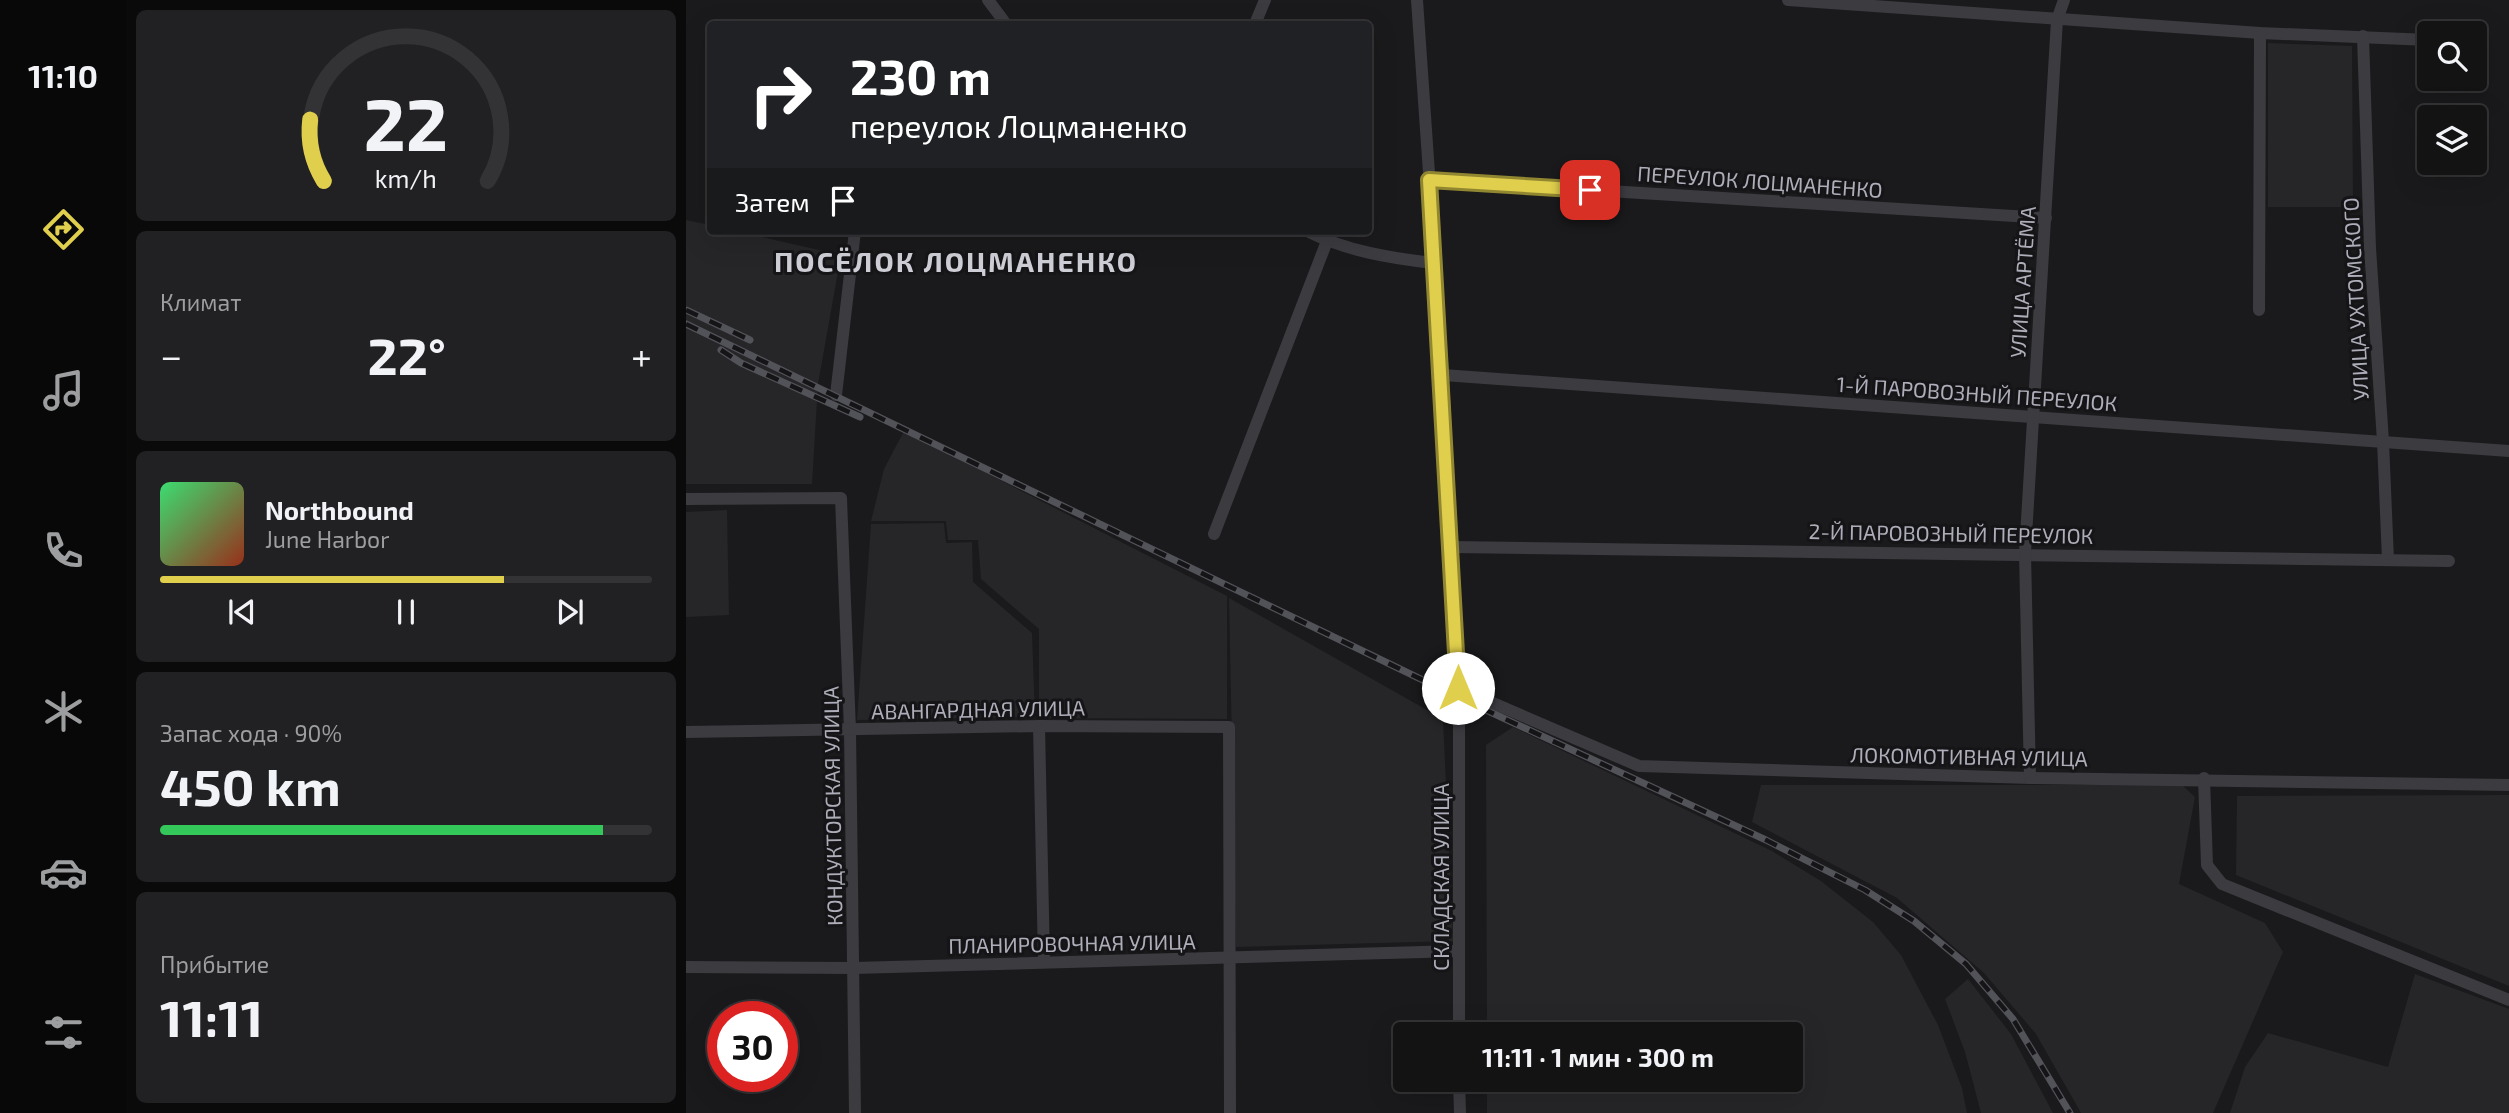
<!DOCTYPE html>
<html lang="ru">
<head>
<meta charset="utf-8">
<style>
  body { margin:0; font-family:"Exo 2",sans-serif; background:#212022; color:#f1f3f6; height:100vh; display:flex; flex-direction:column; font-size:26px; white-space:nowrap }
  * { box-sizing:border-box; margin:0 }
  p { font-size:23px; color:#9d9ea0 }
  .icon { flex:none; width:38px; height:38px; fill:none; stroke:currentColor; stroke-width:2; stroke-linecap:round; stroke-linejoin:round }
  .map { position:relative; flex:1; overflow:hidden }
  .details { display:flex; flex-direction:column; gap:10px; padding:10px; background:#0b0a0b; width:560px }
  .details>* { flex:none }
  .top-card { position:absolute; left:21px; top:21px; width:665px; height:214px; border-radius:7px; box-shadow:0 7px 28px #0002,0 0 0 2px #333234; background:#202124; color:#fff; overflow:hidden }
  .fabs { position:absolute; left:1731px; top:21px; display:grid; gap:14px }
  .fabs a { display:grid; place-items:center; width:70px; height:70px; border-radius:7px; background:#141314; box-shadow:0 7px 28px #0002,0 0 0 2px #333234; font-size:35px }
  .speed { position:absolute; left:21px; top:1001px; display:flex; gap:14px; font-size:35px; font-weight:700; text-align:center }
  .speed>* { display:grid; place-content:center; width:91px; height:91px; border-radius:50%; background:#141314; box-shadow:0 7px 28px #0002,0 0 0 2px #333234; line-height:1 }
  .speed .limit { border:10px solid #d22; background:#fff; color:#111 }
  .pin { position:absolute; display:grid; place-items:center; width:60px; height:60px; color:#fff; margin:-30px; border-radius:14px; box-shadow:0 4px 10px #0006 }
  .me { position:absolute; width:77px; margin:-38px; rotate:0deg; stroke-linejoin:round; filter:drop-shadow(0 0 5px #0008) }
  .turn { display:flex; align-items:center; gap:24px; height:147px; padding:0 28px; font-size:32px }
  .turn .icon { width:91px; height:91px; stroke-width:2.5 }
  .turn b { display:block; font-size:49px; line-height:60px }
  .then { display:flex; align-items:center; height:66px; padding:0 28px; background:#0003; gap:14px; font-size:26px }
  .big { font-size:52px; font-weight:700; line-height:1.1 }
  .details .tile { flex:1; display:flex; flex-direction:column; justify-content:center; gap:10px; min-width:0; padding:0 24px; border-radius:10px; background:#212022 }
  .details .dial { align-items:center; gap:0 }
  .dial svg { height:182px; overflow:visible; fill:none; stroke:#333234; stroke-width:7; stroke-linecap:round; text-anchor:middle }
  .dial text { fill:#f1f3f6; stroke:none }
  .song { display:flex; align-items:center; gap:21px }
  .cover { width:84px; height:84px; border-radius:10px; background:linear-gradient(135deg,hsl(140 70% 55%),hsl(10 70% 35%)) }
  .played { height:7px; border-radius:4px; background:linear-gradient(90deg,#e0cf4c 70%,#333234 70%) }
  .keys { display:flex; justify-content:space-around; direction:ltr }
  .heat { display:flex; justify-content:space-between; align-items:center; font-size:38px; direction:ltr }
  .charge { height:10px; border-radius:5px; background:linear-gradient(90deg,#34c759 90%,#333234 0) }
  .trip { position:absolute; left:707px; top:1022px; width:410px; height:70px; border-radius:7px; background:#141314; box-shadow:0 7px 28px #0002,0 0 0 2px #333234; font-weight:700; line-height:70px; text-align:center }
  main { display:flex; flex:1; min-height:0 }
  .menu { display:flex; flex-direction:column; width:126px; justify-content:space-around; align-items:center; background:#080808; color:#9d9ea0 }
  .menu .icon { width:49px; height:49px }
  .menu .selected { color:#e0cf4c }
  .menu b { font-size:32px; color:#f1f3f6 }
  .map>svg:first-child { display:block }
  .built { fill:#262528 }
  .lines { fill:none; stroke-linecap:round; stroke-linejoin:round }
  .minor { stroke:#3b3b40; stroke-width:12 }
  .rail-casing { stroke:#525259; stroke-width:7 }
  .rail { stroke:#151416; stroke-width:4.5; stroke-dasharray:13; stroke-linecap:butt }
  .route-casing { stroke:#928731; stroke-width:18 }
  .route { stroke:#e0cf4c; stroke-width:12 }
  .labels { text-anchor:middle; dominant-baseline:central; stroke-width:6; stroke-linejoin:round; paint-order:stroke }
  .street-label { font-size:21px; fill:#adaeb9; stroke:#151416 }
  .district-label { font-size:28px; font-weight:bold; letter-spacing:2px; fill:#ceced6; stroke:#151416 }
</style>
</head>
<body>
<main>
<nav class="menu">
<b>11:10</b>
<svg class="icon selected" aria-label="directions" viewBox="0 0 24 24"><path d="M12 3l9 9-9 9-9-9zM9 14v-3h6M13 9l2 2-2 2"/></svg>
<svg class="icon" aria-label="music" viewBox="0 0 24 24"><path d="M9 18V5l10-2v13"/><circle cx="6" cy="18" r="3"/><circle cx="16" cy="16" r="3"/></svg>
<svg class="icon" aria-label="phone" viewBox="0 0 24 24"><path d="M5 4h4l2 5-3 2q2 4 5 5l2-3 5 2v4C11 20 4 13 5 4z"/></svg>
<svg class="icon" aria-label="climate" viewBox="0 0 24 24"><path d="M12 3v18M4 7l16 10M4 17L20 7"/></svg>
<svg class="icon" aria-label="car" viewBox="0 0 24 24"><path d="M5 17H2v-5l4-1 3-4h7l3 4 3 1v5h-3M9 17h6M6 11h13"/><circle cx="7" cy="17" r="2"/><circle cx="17" cy="17" r="2"/></svg>
<svg class="icon" aria-label="filters" viewBox="0 0 24 24"><path d="M4 7h16M4 17h16"/><circle cx="9" cy="7" r="2"/><circle cx="15" cy="17" r="2"/></svg>
</nav>
<section class="details">
<div class="tile dial"><svg viewBox="0 0 100 80">
<path d="M14 69A42 42 0 1 1 86 69"/>
<path d="M14 69A42 42 0 0 1 8 42" stroke="#e0cf4c"/>
<text x="50" y="56" font-size="32" font-weight="700">22</text>
<text x="50" y="72" font-size="11">km/h</text>
</svg></div>
<div class="tile"><p>Климат</p>
<div class="heat"><a>−</a><b class="big">22°</b><a>+</a></div>
</div>
<div class="tile">
<div class="song"><i class="cover"></i><div><b>Northbound</b><p>June Harbor</p></div></div>
<div class="played"></div>
<div class="keys"><svg class="icon" aria-label="previous" viewBox="0 0 24 24"><path d="M18 5L8 12l10 7zM5 5v14"/></svg><svg class="icon" aria-label="pause" viewBox="0 0 24 24"><path d="M8 5v14M16 5v14"/></svg><svg class="icon" aria-label="next" viewBox="0 0 24 24"><path d="M6 5l10 7-10 7zM19 5v14"/></svg></div>
</div>
<div class="tile"><p>Запас хода · 90%</p><b class="big">450 km</b><div class="charge"></div></div>
<div class="tile"><p>Прибытие</p><b class="big">11:11</b></div>
</section>
<div class="map">
<svg width="1823" height="1113" viewBox="0 0 1823 1113">
  <rect width="100%" height="100%" fill="#1a191b"/>
  <g class="built">
    <path d="M1582,43l84,3 1,161h-85z"/>
    <path d="M0,220l24,5v6h25l106,24 -23,129 -6,100h-126z"/>
    <path d="M218,431l323,165v123l-188,-1v-89l-58,-50 -3,-39h-30l-2,-19h-75l13,-52z"/>
    <path d="M41,510l2,105 -43,2v-105z"/>
    <path d="M258,523l2,20 26,-1 1,40 59,51 3,84 -178,3 14,-196z"/>
    <path d="M543,598l214,121 10,222 -217,6z"/>
    <path d="M827,727l259,124 49,30 52,41 28,33 37,70 24,63 5,25h-480v-33h303v-46h-303l-1,-289z"/>
    <path d="M1075,785h421l13,12 -16,87 86,39 18,29 -70,161h-132l-45,-79 -52,-61 -87,-75 -145,-76z"/>
    <path d="M1823,795v191l-273,-111 1,-79z"/>
    <path d="M1729,974l94,35v104h-279l15,-46 23,-34 120,34z"/>
    <path d="M1282,979l43,55 42,79h-72l-16,-61 -20,-53z"/>
  </g>
  <g class="lines">
    <g class="minor">
      <path d="M302,0l18,24"/>
      <path d="M731,0l26,375 15,313 181,78 391,12 479,7"/>
      <path d="M1102,0l472,33 169,7"/>
      <path d="M569,24l10,-24"/>
      <path d="M1677,36l7,212 13,193 5,119"/>
      <path d="M743,180l617,38"/>
      <path d="M621,231c39,20 83,27 126,32"/>
      <path d="M1573,310l1,-277"/>
      <path d="M757,375l1066,76"/>
      <path d="M150,395l19,-164"/>
      <path d="M0,499l155,-1 9,232 5,383"/>
      <path d="M528,534l113,-293"/>
      <path d="M766,547l997,14"/>
      <path d="M353,726l5,235"/>
      <path d="M0,732l353,-6 190,1 1,386"/>
      <path d="M1344,778l-5,-225 32,-533 7,-20"/>
      <path d="M1518,778l3,87 15,19 287,116"/>
      <path d="M0,967l168,1 605,-17"/>
      <path d="M773,1034v-313"/>
      <path d="M773,1080l1,33"/>
    </g>
    <g class="rail-casing">
      <g id="rail">
        <path d="M0,310l64,30"/>
        <path d="M0,324l774,374 306,142 99,50 49,31 52,43 47,55 57,94"/>
        <path d="M35,350l20,13 119,54"/>
      </g>
    </g>
    <use href="#rail" class="rail"/>
  </g>
  <g class="lines">
    <g class="route-casing">
      <path id="route" d="M772,688l-29,-508 161,10"/>
    </g>
    <use href="#route" class="route"/>
  </g>
  <g class="labels">
    <g class="street-label">
      <text transform="translate(1074 181) rotate(4)">ПЕРЕУЛОК ЛОЦМАНЕНКО</text>
      <text transform="translate(1336 282) rotate(-86)">УЛИЦА АРТЁМА</text>
      <text transform="translate(1669 299) rotate(-93)">УЛИЦА УХТОМСКОГО</text>
      <text transform="translate(1291 393) rotate(4)">1-Й ПАРОВОЗНЫЙ ПЕРЕУЛОК</text>
      <text transform="translate(1265 533) rotate(1)">2-Й ПАРОВОЗНЫЙ ПЕРЕУЛОК</text>
      <text transform="translate(292 709) rotate(-1)">АВАНГАРДНАЯ УЛИЦА</text>
      <text transform="translate(1283 756) rotate(1)">ЛОКОМОТИВНАЯ УЛИЦА</text>
      <text transform="translate(146 806) rotate(-91)">КОНДУКТОРСКАЯ УЛИЦА</text>
      <text transform="translate(754 877) rotate(-90)">СКЛАДСКАЯ УЛИЦА</text>
      <text transform="translate(386 943) rotate(-1)">ПЛАНИРОВОЧНАЯ УЛИЦА</text>
    </g>
    <g class="district-label">
      <text x="270" y="261">ПОСЁЛОК ЛОЦМАНЕНКО</text>
    </g>
  </g>
</svg>
<div class="fabs">
<a><svg class="icon" aria-label="search" viewBox="0 0 24 24"><circle cx="10" cy="10" r="6"/><path d="M15 15l6 6"/></svg></a>
<a><svg class="icon" aria-label="layers" viewBox="0 0 24 24"><path d="M12 4l9 5-9 5-9-5zM3 14l9 5 9-5"/></svg></a>
</div>
<div class="speed"><div class="limit">30</div></div>
<div class="pin" style="left:904px;top:190px;background:#d93025"><svg class="icon" aria-label="arrive" viewBox="0 0 24 24"><path d="M6 21V4h12l-3 4 3 4H6"/></svg></div>
<svg class="me" style="left:772px;top:688px" viewBox="-20 -20 40 40"><circle r="19" fill="#fff"/><path d="M0-13L10 11 0 6-10 11z" fill="#e0cf4c"/></svg>
<div class="trip">11:11 · 1 мин · 300 m</div>
<div class="top-card">
<div class="turn"><svg class="icon" aria-label="right" viewBox="0 0 24 24"><path d="M7 20v-9h11M14 6l5 5-5 5"/></svg><div><b>230 m</b>переулок Лоцманенко</div></div>
<div class="then">Затем<svg class="icon" aria-label="arrive" viewBox="0 0 24 24"><path d="M6 21V4h12l-3 4 3 4H6"/></svg></div>
</div>
</div>
</main>
</body>
</html>
